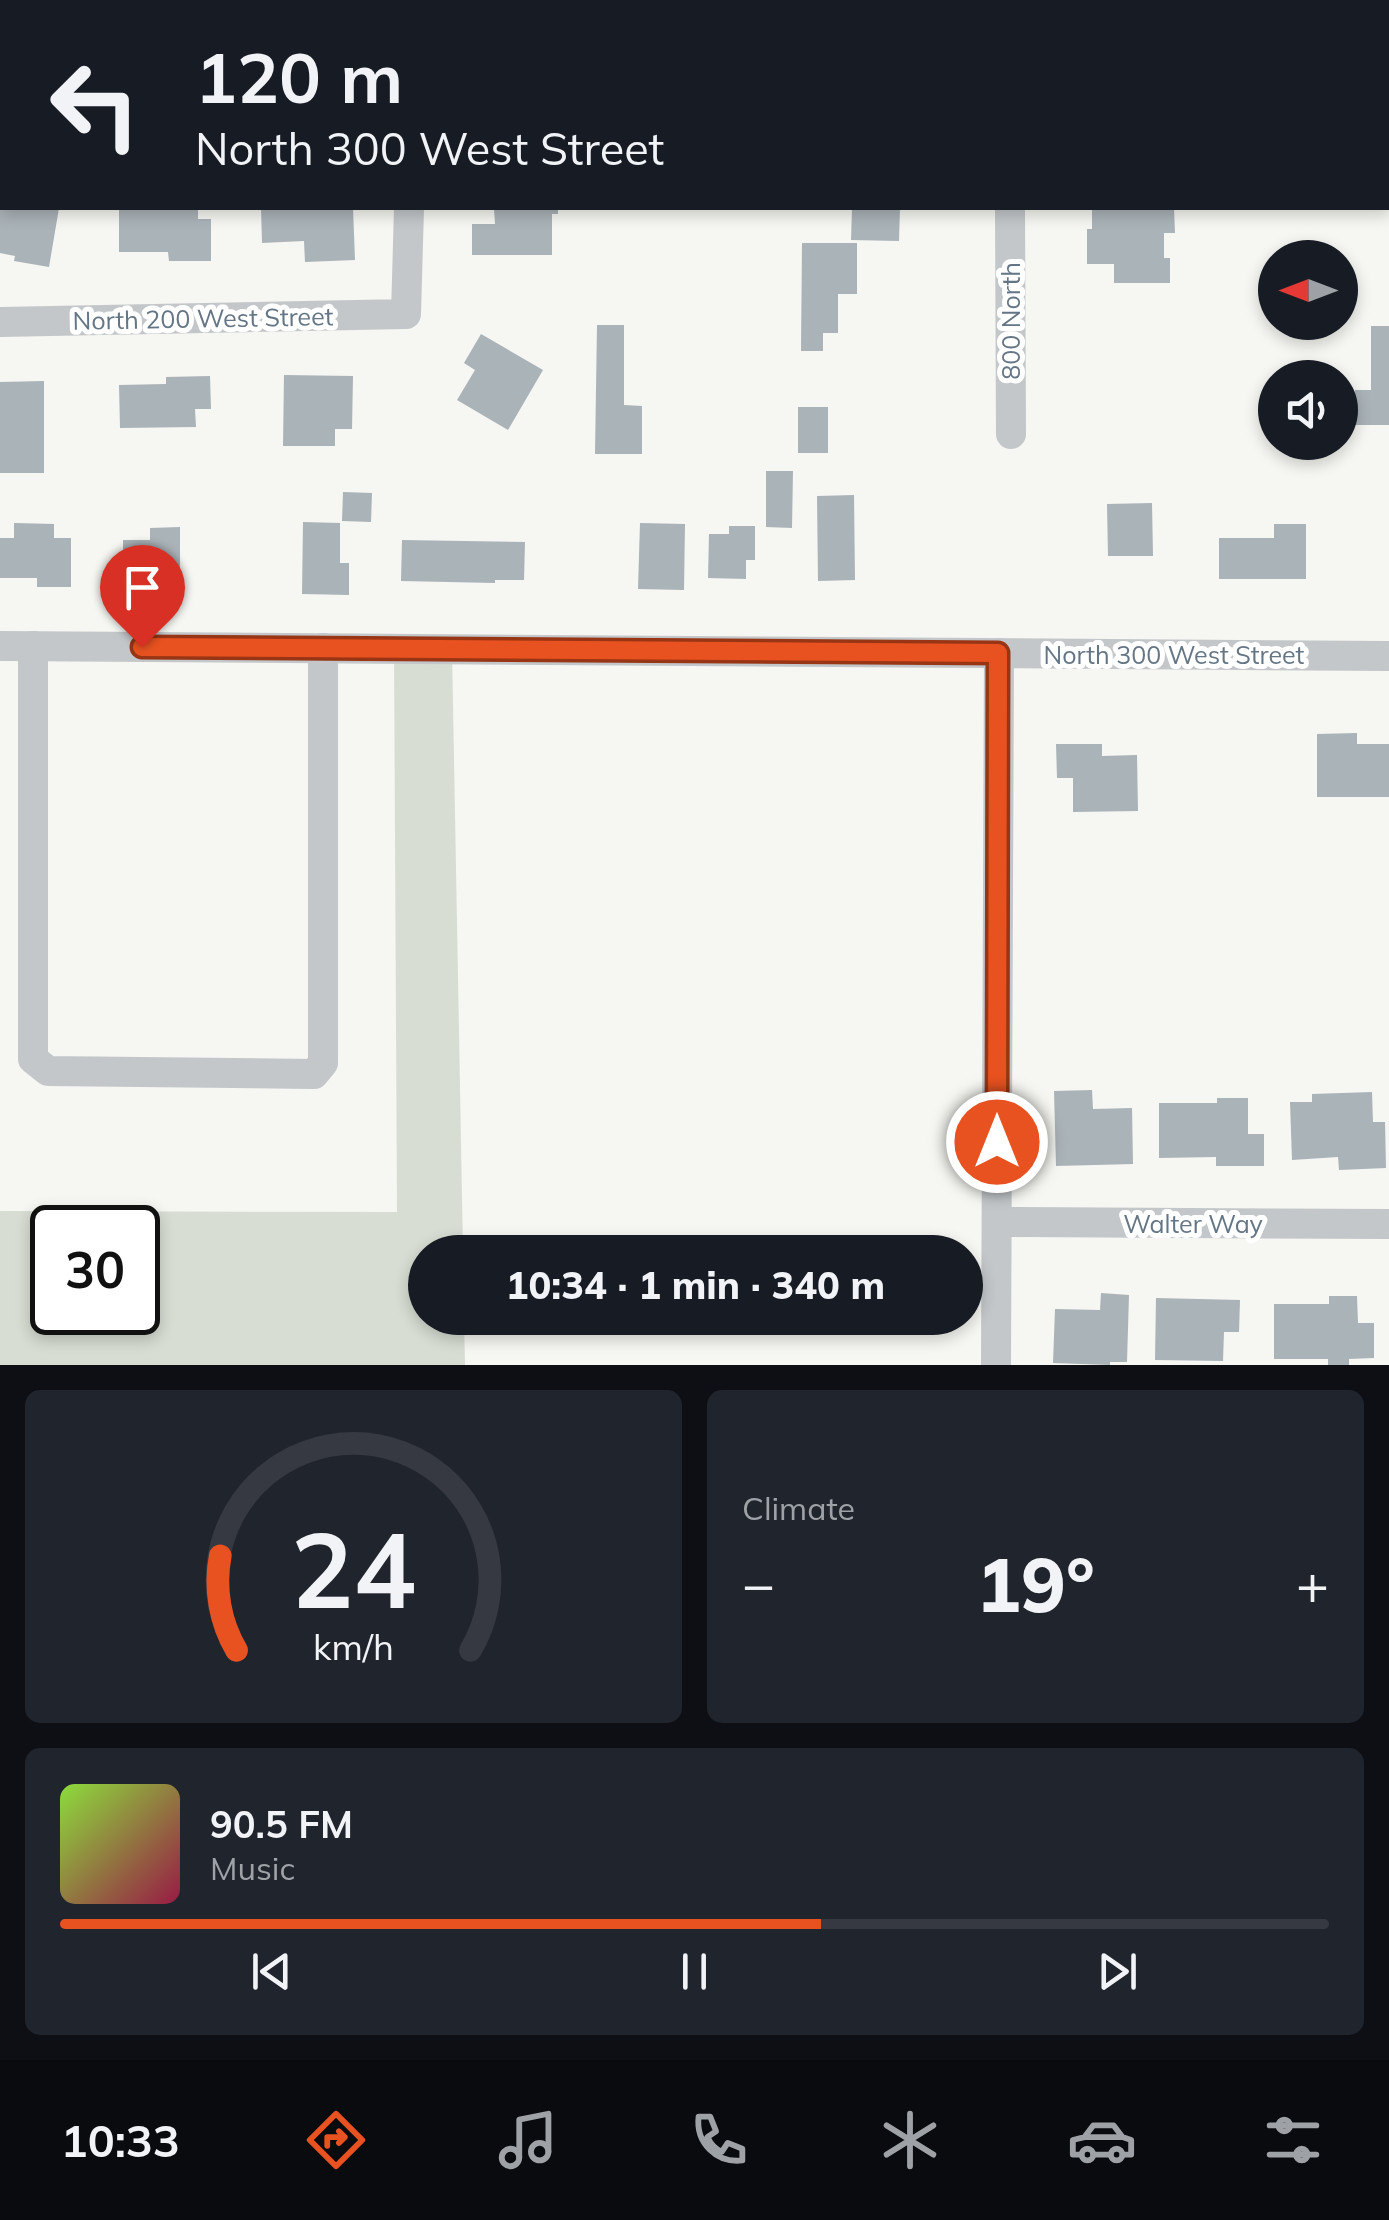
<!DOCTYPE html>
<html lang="en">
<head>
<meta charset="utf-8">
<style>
  body { margin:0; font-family:Mulish,sans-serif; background:#20242c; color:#f1f3f6; height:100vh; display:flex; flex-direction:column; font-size:38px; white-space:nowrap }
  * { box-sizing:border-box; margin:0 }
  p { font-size:32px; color:#9ea1a6 }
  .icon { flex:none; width:55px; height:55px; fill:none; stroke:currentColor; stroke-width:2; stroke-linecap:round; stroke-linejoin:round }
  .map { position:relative; height:1365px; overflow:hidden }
  .details { display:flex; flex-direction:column; gap:25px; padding:25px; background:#0d0f14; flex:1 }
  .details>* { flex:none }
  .guide { position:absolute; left:0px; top:0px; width:1390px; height:210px; box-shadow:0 5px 15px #0003; background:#171b24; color:#f1f3f6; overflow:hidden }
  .needle { width:65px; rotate:270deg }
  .fabs { position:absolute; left:1258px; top:240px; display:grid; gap:20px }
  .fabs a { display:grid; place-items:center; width:100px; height:100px; border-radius:50%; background:#171b24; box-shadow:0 5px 15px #0003; font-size:50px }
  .speed { position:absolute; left:30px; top:1205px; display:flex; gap:20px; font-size:50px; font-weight:700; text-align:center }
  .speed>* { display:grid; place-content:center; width:130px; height:130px; border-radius:50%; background:#171b24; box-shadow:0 5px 15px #0003; line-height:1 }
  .speed .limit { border:5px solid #111; border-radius:15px; background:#fff; color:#111 }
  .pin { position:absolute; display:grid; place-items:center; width:85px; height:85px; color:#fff; margin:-102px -42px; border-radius:50% 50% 50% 0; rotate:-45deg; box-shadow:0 0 10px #0007 }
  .pin .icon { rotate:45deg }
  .me { position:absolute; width:110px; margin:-55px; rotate:0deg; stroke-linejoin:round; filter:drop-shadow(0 0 8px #0008) }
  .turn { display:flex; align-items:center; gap:35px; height:210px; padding:0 30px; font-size:45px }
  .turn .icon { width:130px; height:130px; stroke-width:2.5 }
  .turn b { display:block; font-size:70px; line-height:85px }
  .big { font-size:75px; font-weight:800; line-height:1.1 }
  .details .tile { flex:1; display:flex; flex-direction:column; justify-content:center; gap:15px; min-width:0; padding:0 35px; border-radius:15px; background:#20242c }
  .details .dial { align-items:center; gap:0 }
  .dial svg { height:260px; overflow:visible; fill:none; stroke:#363941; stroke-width:7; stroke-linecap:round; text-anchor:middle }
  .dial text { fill:#f1f3f6; stroke:none }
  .song { display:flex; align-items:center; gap:30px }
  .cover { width:120px; height:120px; border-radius:15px; background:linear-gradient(135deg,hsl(90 70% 55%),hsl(340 70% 35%)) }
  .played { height:10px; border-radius:5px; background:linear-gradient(90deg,#e85220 60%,#363941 60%) }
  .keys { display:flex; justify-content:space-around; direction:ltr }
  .heat { display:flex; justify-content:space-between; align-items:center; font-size:55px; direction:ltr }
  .details .tiles { flex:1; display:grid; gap:25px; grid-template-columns:1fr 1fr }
  .tile:last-child { grid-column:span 2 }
  .trip { position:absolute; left:408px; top:1235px; width:575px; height:100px; border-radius:50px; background:#171b24; box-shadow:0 5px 15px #0003; font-weight:800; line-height:100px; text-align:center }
  .tabs { display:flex; height:160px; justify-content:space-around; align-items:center; background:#090b0e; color:#9ea1a6 }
  .tabs .icon { width:70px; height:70px }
  .tabs .current { color:#e85220 }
  .tabs b { font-size:45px; color:#f1f3f6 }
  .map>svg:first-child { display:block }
  .green { fill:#d7ddd3; fill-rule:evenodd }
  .building { fill:#aab3b8 }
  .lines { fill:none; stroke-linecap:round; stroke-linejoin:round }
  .minor { stroke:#c3c7ca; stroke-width:30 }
  .route-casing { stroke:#973515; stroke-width:25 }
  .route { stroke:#e85220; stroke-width:18 }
  .labels { text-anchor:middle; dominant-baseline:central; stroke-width:10; stroke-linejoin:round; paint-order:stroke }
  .street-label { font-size:25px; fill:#647685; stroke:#fff }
</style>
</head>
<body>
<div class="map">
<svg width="1389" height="1365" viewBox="0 0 1389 1365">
  <rect width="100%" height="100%" fill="#f6f6f2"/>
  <path class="green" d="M394,649h58l11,603h-38v66h39l1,47h-465v-154l397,1zM52,1228h86v84h-86z"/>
  <g class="building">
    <path d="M0,208h59l-10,59 -35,-6 1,-5 -15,-3z"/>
    <path d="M119,208h79v11h13v42h-42l-1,-9h-49z"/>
    <path d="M261,208h92l2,52 -50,2 -1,-21 -42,2z"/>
    <path d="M494,208h64v6h-6v41h-80v-31h23z"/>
    <path d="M852,208h48l-1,33 -48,-1z"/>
    <path d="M1092,208h82l1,25h-11v25h6v25h-56v-19h-27v-35h5z"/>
    <path d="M802,243h55v51h-19v39h-15v18h-22z"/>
    <path d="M597,325h27v80l18,1v48h-47z"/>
    <path d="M1371,326h18v99h-34v-35h16z"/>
    <path d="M481,334l62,36 -35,60 -51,-30 18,-30 -11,-7z"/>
    <path d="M284,375l69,1 -1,53h-17v17h-52z"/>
    <path d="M210,376l1,33h-16l1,18 -76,1 -1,-43 47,-1v-7z"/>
    <path d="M44,381v92h-44v-91z"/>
    <rect x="798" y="407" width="30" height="46"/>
    <path d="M766,471h27l-1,57 -26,-1z"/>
    <path d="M343,492l29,1 -1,29 -29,-1z"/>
    <path d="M854,495l1,85 -37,1 -1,-85z"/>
    <path d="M1152,503l1,53h-45l-1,-52z"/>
    <path d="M303,522l37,1v40h9v32l-47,-1z"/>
    <path d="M14,523l40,1v14h17v49h-34v-9h-37v-40h14z"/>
    <path d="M640,523l45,1 -1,66 -46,-1z"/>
    <path d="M1274,524h32v55h-87v-41h55z"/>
    <path d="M729,526h26v34h-9v19l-38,-1 1,-44h20z"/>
    <path d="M180,527v45h-25v9l-32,1v-42h27v-12z"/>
    <path d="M402,540l123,2 -1,38h-29v3l-94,-2z"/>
    <path d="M1357,733v11h32v53h-72v-63z"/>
    <path d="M1056,744h46v12l35,-1 1,56 -65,1v-34h-16z"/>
    <path d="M1092,1090l1,19 39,-1 1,56 -77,2 -2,-75z"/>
    <path d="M1372,1092l1,30h12l1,46 -47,2 -1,-13 -46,3 -2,-58h22v-8z"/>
    <path d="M1217,1098h31v36h16v32h-48v-9l-57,1v-55h58z"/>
    <path d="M1101,1293l28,2 -2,67h-17v3l-57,-2 2,-54 45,1z"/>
    <path d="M1329,1296h28l1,27h16v35l-25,1v6h-21v-6h-54v-55h55z"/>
    <path d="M1156,1298l84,2 -1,32h-15l-1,29 -68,-1z"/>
  </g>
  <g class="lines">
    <g class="minor">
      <path d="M307,0l60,2"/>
      <path d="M997,2l189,-2"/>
      <path d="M1010,208l1,226"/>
      <path d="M0,322l406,-8 3,-106"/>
      <path d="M0,646l1389,10"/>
      <path d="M33,646v413l15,12 266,3 9,-11v-415"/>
      <path d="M997,1222l392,2"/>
      <path d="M996,1365l3,-712"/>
    </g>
  </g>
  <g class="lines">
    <g class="route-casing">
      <path id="route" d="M142,647l856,6 -1,489"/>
    </g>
    <use href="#route" class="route"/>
  </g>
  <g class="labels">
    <g class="street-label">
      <text transform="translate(203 318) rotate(-1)">North 200 West Street</text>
      <text transform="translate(1010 321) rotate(-90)">800 North</text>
      <text x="1174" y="654">North 300 West Street</text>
      <text x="1193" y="1223">Walter Way</text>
    </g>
  </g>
</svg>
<div class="fabs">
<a><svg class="needle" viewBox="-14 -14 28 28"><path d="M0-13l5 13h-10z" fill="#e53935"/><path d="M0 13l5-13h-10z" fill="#9ea1a6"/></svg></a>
<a><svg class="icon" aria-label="sound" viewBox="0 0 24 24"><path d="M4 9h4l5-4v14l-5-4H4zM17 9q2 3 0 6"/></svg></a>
</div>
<div class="speed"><div class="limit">30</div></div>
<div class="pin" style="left:142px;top:647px;background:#d93025"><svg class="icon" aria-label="arrive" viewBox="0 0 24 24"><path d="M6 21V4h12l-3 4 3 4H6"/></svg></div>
<svg class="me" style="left:997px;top:1142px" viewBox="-20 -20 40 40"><circle r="17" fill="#e85220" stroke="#fff" stroke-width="3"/><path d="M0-11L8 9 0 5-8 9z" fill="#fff"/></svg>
<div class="trip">10:34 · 1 min · 340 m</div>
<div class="guide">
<div class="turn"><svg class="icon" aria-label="left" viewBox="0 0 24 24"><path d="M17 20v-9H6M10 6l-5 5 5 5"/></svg><div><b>120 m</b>North 300 West Street</div></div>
</div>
</div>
<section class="details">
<div class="tiles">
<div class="tile dial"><svg viewBox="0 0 100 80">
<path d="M14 69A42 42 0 1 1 86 69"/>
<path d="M14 69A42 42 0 0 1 9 40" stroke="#e85220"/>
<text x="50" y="56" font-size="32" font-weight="700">24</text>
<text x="50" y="72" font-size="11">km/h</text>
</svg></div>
<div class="tile"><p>Climate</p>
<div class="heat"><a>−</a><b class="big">19°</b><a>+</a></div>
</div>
<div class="tile">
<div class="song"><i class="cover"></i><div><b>90.5 FM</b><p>Music</p></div></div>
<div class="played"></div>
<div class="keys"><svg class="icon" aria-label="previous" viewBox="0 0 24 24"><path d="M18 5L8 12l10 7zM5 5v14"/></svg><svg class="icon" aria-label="pause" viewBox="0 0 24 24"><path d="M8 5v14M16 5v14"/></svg><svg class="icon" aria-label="next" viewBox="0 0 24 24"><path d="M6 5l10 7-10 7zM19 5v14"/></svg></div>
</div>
</div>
</section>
<nav class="tabs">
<b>10:33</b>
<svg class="icon current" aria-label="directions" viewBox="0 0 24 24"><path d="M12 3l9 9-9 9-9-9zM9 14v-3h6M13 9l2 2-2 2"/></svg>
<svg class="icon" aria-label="music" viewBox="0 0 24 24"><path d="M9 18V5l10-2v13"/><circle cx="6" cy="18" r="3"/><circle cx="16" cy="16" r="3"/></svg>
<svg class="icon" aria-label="phone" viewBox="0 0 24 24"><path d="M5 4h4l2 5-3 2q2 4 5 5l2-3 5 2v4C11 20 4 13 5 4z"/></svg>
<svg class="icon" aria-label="climate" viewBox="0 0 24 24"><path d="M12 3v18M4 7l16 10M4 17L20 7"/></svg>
<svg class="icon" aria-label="car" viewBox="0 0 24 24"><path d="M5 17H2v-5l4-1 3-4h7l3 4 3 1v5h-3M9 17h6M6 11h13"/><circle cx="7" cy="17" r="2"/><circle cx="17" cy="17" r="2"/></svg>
<svg class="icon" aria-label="filters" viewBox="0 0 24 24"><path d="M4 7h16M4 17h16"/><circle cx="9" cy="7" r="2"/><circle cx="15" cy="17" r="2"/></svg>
</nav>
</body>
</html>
